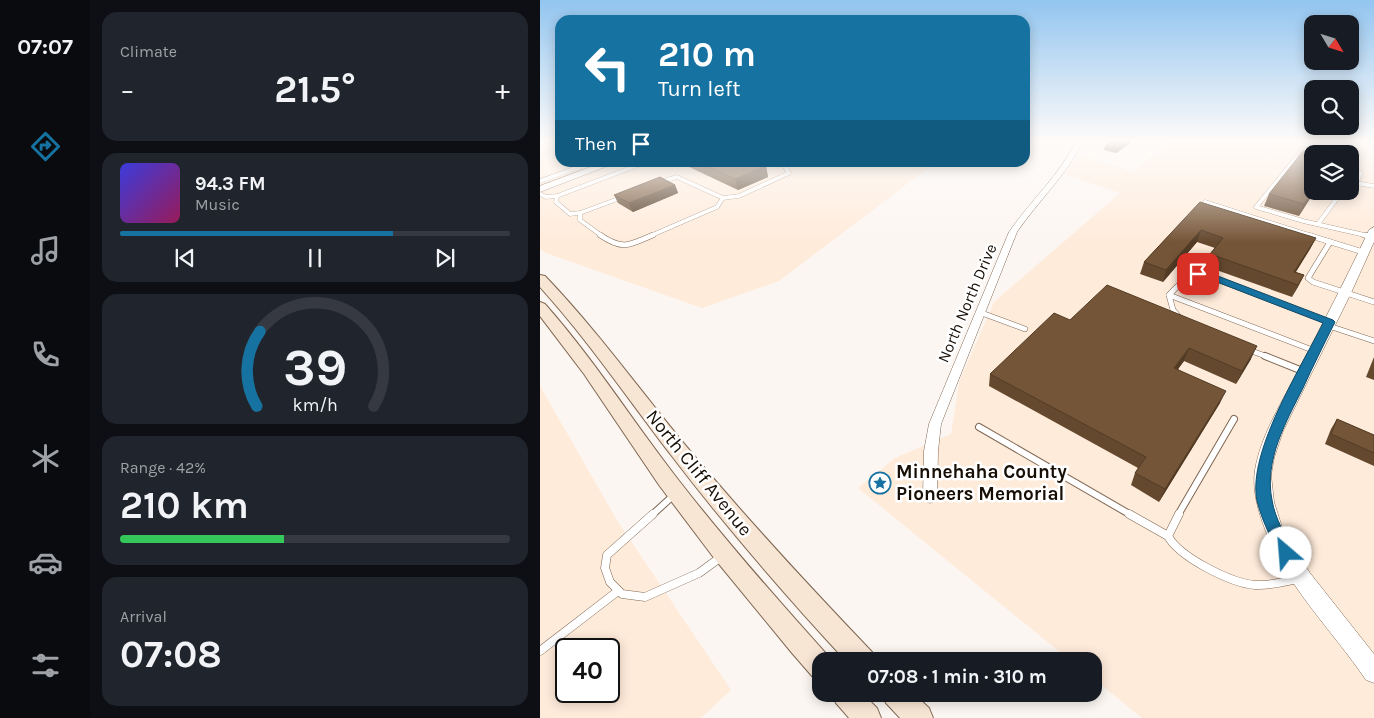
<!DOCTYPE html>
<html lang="en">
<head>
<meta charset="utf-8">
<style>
  body { margin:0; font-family:Karla,sans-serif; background:#20242c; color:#f1f3f6; height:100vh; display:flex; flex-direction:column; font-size:19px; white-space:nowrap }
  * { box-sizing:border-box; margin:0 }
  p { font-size:16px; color:#9ea1a6 }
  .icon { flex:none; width:28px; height:28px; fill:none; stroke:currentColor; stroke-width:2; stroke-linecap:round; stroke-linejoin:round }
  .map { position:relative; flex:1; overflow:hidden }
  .panel { display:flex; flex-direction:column; gap:12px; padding:12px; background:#0d0f14; width:450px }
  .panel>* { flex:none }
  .banner { position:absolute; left:15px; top:15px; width:475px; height:152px; border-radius:15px; box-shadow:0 2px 12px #0003; background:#1672a0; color:#fff; overflow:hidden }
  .needle { width:32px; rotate:128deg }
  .fabs { position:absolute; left:764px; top:15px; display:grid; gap:10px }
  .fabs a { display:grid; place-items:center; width:55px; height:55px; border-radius:10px; background:#171b24; box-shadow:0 2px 12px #0003; font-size:25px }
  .speed { position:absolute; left:15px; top:638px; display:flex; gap:10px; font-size:25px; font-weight:700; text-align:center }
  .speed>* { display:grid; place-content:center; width:65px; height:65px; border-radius:50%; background:#171b24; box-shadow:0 2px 12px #0003; line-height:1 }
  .speed .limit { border:2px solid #111; border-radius:8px; background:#fff; color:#111 }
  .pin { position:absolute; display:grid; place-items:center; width:42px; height:42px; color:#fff; margin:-21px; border-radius:10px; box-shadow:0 2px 8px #0006 }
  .me { position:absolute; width:55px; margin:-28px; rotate:333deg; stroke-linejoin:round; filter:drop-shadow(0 0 4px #0008) }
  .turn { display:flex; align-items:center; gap:18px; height:105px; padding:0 20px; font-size:22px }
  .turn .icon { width:65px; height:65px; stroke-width:2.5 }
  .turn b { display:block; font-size:35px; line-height:42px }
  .then { display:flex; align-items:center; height:48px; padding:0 20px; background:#0003; gap:10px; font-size:19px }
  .big { font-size:38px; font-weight:700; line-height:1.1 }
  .panel .tile { flex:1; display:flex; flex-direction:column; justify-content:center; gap:8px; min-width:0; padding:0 18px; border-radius:15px; background:#20242c }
  .panel .dial { align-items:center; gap:0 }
  .dial svg { height:130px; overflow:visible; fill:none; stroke:#363941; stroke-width:7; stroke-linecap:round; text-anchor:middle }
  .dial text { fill:#f1f3f6; stroke:none }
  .song { display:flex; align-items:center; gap:15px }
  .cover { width:60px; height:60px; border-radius:8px; background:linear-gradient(135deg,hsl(240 70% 55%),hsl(330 70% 35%)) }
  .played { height:5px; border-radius:2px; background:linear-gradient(90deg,#1672a0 70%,#363941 70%) }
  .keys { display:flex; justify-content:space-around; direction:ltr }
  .heat { display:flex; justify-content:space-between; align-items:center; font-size:28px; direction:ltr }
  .charge { height:8px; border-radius:4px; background:linear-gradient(90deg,#34c759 42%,#363941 0) }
  .trip { position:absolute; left:272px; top:652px; width:290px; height:50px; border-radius:15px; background:#171b24; box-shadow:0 2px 12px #0003; font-weight:700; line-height:50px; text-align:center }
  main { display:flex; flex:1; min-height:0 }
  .tab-bar { display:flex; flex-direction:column; width:90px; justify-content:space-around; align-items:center; background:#090b0e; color:#9ea1a6 }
  .tab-bar .icon { width:35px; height:35px }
  .tab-bar .on { color:#1672a0 }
  .tab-bar b { font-size:22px; color:#f1f3f6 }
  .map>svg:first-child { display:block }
  .built { fill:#ffebda; fill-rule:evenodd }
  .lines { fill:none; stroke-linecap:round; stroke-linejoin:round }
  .service-far3-casing { stroke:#7f6753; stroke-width:4.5 }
  .service-far2-casing { stroke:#7f6753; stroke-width:6 }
  .service-far1-casing { stroke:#7f6753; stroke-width:8 }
  .service-casing { stroke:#7f6753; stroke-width:9 }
  .minor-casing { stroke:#7f6753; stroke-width:1 }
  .tertiary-casing { stroke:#7f6753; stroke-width:1 }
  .secondary-casing { stroke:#7f6753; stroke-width:2 }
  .service-far3 { stroke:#fff; stroke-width:4 }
  .service-far2 { stroke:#fff; stroke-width:5 }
  .service-far1 { stroke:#fff; stroke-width:6 }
  .service { stroke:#fff; stroke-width:8 }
  .minor { fill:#fff; fill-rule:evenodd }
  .tertiary { fill:#fff; fill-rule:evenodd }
  .secondary { fill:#f8e6d5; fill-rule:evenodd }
  .wall { fill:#65492f }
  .shaded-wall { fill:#523c26 }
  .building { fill:#755537; stroke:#523c26 }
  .route { fill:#1672a0; stroke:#0e4a68 }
  .labels { text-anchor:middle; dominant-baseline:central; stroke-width:5; stroke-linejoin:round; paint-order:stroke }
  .street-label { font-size:16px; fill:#170e06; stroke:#fff }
  .near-poi-label { font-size:19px; font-weight:bold; fill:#170e06; stroke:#fff; text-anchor:start }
  .near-street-label { font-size:19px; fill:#170e06; stroke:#fff }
</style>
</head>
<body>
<main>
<nav class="tab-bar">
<b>07:07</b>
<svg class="icon on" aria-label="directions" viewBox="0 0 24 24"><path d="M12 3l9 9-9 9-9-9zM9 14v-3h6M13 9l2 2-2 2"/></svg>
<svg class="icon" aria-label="music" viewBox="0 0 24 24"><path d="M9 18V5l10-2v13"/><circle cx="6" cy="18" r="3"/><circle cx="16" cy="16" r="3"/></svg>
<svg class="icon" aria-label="phone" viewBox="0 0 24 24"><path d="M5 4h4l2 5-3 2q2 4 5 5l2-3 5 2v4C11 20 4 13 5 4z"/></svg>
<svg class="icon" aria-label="climate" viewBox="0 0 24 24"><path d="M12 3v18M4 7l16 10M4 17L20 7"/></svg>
<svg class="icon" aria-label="car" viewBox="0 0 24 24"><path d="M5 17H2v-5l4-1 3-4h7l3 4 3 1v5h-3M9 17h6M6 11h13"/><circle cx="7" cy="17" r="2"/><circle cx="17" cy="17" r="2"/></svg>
<svg class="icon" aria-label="filters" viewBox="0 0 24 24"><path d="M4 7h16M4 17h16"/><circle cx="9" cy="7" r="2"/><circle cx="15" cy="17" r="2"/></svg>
</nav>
<section class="panel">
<div class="tile"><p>Climate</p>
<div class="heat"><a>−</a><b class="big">21.5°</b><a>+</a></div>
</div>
<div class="tile">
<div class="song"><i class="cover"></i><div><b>94.3 FM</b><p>Music</p></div></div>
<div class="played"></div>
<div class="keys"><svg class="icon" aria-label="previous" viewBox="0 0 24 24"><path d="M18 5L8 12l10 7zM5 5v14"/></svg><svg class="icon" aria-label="pause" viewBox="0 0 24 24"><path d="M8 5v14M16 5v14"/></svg><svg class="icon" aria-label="next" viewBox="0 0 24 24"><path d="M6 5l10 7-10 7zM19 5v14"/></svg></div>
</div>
<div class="tile dial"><svg viewBox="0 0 100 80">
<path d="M14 69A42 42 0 1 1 86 69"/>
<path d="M14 69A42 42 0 0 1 16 23" stroke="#1672a0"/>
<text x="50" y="56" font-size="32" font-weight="700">39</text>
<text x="50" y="72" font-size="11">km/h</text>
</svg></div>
<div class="tile"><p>Range · 42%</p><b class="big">210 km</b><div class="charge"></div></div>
<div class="tile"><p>Arrival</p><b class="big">07:08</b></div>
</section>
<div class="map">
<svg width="834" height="718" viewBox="0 0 834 718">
  <rect width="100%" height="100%" fill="#fcf6f2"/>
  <g class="built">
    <path d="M0,141h20v21l375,1 -156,118 -77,27 -156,-55 -6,-4z"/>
    <path d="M631,141h203v577h-232l-48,-39v-18h-23l-213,-173 37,-30 56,-24 8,-52 35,-80 126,-109 -56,-19 15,-19 54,17zM772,154h38v37h-38z"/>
    <path d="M0,386l78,136 113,168 -30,28h-161zM26,649h43v42h-43z"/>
  </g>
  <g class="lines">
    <g class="service-far3-casing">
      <g id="service-far3">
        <path d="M772,161l-15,-4 -41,50 47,14 66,15"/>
        <path d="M810,170l11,3 -5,10"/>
        <path d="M0,181l53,-19"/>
        <path d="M119,182l18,-5 46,21 16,-2 50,-23 -5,-8 -6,-3"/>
        <path d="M810,187l6,-4 18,3"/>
        <path d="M0,194l6,3 11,-1 89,-34"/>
        <path d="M17,196l-1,6 14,12 10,-1 43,-16"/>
        <path d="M665,202l107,34"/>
        <path d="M40,213v7l22,16"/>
        <path d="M778,224l20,-27 7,-6"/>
        <path d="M110,236l67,-29 6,-9"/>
      </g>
    </g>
    <g class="service-far2-casing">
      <g id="service-far2">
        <path d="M60,235c24,16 29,10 53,0"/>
        <path d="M768,235l55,17"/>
        <path d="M824,235l10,2"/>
        <path d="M790,242l-22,36 5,4 61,20"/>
        <path d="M629,295l146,56"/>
        <path d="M439,312l46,17"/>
        <path d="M639,317l-6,-7 -4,-15c11,-12 20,-21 37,-20l123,47"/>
        <path d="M789,326l45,15"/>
        <path d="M709,350l19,7"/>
      </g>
    </g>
    <g class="service-far1-casing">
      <g id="service-far1">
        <path d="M725,356l40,16"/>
        <path d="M439,427l152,88"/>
        <path d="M112,515l23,-21"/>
        <path d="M638,515l56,-96"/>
      </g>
    </g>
    <g class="service-casing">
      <g id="service">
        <path d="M113,514l-46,41 -2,13 5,14 12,12 23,3 54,-24 22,-16"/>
        <path d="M589,514l39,22"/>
        <path d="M639,514l-11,22c11,21 63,47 87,49 14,1 28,-3 42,-6"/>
        <path d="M0,651l78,-60"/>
      </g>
    </g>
    <g class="minor-casing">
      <path id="minor" d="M536,141h7c-16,34 -45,60 -66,91l-76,192 -3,27 -1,46 -2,4 -5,2 -5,-2 -2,-4 1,-46 5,-27 80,-192c21,-31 51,-57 67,-91z"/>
    </g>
    <g class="tertiary-casing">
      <g id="tertiary">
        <path d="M64,162h14l-78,30v-6z"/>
        <path d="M834,227v15l-23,51 -68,138 -9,27 -3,17 3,27 8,25 11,21 17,25 64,81v29l-8,-3c-34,-50 -80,-94 -101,-151 -7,-18 -13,-40 -10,-59 6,-36 28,-69 44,-101 24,-46 48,-92 70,-139z"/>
      </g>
    </g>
    <g class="secondary-casing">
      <g id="secondary">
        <path d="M0,275l5,1c51,53 94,113 141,170 59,71 122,139 186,206l4,9h-30c-61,-66 -120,-134 -175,-206 -43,-56 -83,-115 -131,-168z"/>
        <path d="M0,302l5,2c47,53 85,113 128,169 49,64 103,125 157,185l1,3h-10v19l-9,-4 -20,-23 -78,-95 -55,-73 -75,-111 -44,-58z"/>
        <path d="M292,694h31l14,14 4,10h-32l-13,-15z"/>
        <path d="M342,694h32l15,14 4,10h-33l-14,-15z"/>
      </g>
    </g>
    <use href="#service-far3" class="service-far3"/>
    <use href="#service-far2" class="service-far2"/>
    <use href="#service-far1" class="service-far1"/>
    <use href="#service" class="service"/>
    <use href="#minor" class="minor"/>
    <use href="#tertiary" class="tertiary"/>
    <use href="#secondary" class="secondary"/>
  </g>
  <g class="wall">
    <path d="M572,141h18v2l-14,10 -12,-3 1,-4z"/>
    <path d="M146,162h71l9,4 2,11 -30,13 -51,-24z"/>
    <path d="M135,185l3,8 -45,19 -15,-9 -4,-8z"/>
    <path d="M772,191l-13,25 -35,-10 5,-12z"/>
    <path d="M660,202l116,36 -6,11 -14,23 8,3 -12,22 -87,-31 5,-12 5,-6 -18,-6 -34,40 -23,-8 4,-12z"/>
    <path d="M530,320l181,39 -15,25 -52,-23 -6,8 42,34 -61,99 -28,-17 4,-12 3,-5 -149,-82 1,-12z"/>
    <path d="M834,357v23l-8,-3z"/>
    <path d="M797,419l37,16v31l-49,-22 6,-15z"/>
  </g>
  <g class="shaded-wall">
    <path d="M588,141h2v2l-14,10v-3z"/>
    <path d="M226,166l2,11 -30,13 -3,-11z"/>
    <path d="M135,185l3,8 -45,19 -4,-9z"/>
    <path d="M773,191h2l-16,25 5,-12z"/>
    <path d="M661,230l-4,12 -34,40 3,-12z"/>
    <path d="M776,238l-6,11 -22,35 6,-12z"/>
    <path d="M764,275l-6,12 -6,10 6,-12z"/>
    <path d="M717,346l-6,13 -15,25 6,-13z"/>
    <path d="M649,348l-5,13 -14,19 4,-12z"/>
    <path d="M686,391l-6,12 -61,99 6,-13z"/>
  </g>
  <g class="building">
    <path d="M572,141h16l-12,9 -11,-4z"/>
    <path d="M763,151l13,3h-4l1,37 -9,13 -35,-10z"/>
    <path d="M158,162h59l9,4 -31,13z"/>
    <path d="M120,177l15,8 -46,18 -15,-8z"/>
    <path d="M660,202l116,36 -22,34 10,3 -6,10 -88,-31 13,-16 -22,-8 -35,40 -22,-8z"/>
    <path d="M567,285l150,61 -15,25 -53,-23 -15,20 52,23 -61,98 -30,-16 11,-16 -156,-83 64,-61 16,7z"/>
    <path d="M797,419l37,16v18l-43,-19z"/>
  </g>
  <linearGradient id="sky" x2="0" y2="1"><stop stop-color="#92c5f0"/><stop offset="0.58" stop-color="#fefbf9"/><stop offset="1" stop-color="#fefbf9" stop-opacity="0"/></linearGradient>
  <rect width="834" height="242" fill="url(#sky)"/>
  <path class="route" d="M658,271l12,2 123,47 2,2c-11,22 -22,44 -32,66 -17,34 -39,72 -31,112 3,19 14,36 22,53l-2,5 -6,2 -5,-2c-9,-18 -19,-37 -24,-57 -10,-49 44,-133 66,-178l-119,-46 -10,-1v-4z"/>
  <defs>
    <g id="sight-ring" transform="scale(1.125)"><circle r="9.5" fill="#fff" stroke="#1672a0" stroke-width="1.5"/><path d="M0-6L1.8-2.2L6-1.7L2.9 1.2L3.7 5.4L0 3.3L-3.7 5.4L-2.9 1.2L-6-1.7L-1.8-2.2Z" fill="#1672a0"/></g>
  </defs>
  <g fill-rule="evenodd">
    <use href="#sight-ring" x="340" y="483"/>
  </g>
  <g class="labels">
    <g class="street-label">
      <text transform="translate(427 303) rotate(-67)">North North Drive</text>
    </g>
    <g class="near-poi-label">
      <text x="356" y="472">Minnehaha County<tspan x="356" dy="22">Pioneers Memorial</tspan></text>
    </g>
    <g class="near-street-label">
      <text transform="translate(159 473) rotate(51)">North Cliff Avenue</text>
    </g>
  </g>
</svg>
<div class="fabs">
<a><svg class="needle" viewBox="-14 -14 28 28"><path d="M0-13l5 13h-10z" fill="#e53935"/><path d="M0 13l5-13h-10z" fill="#9ea1a6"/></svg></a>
<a><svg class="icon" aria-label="search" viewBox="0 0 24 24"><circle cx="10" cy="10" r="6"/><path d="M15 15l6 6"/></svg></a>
<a><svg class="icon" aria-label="layers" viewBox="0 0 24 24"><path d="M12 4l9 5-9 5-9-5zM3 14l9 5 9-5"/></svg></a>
</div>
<div class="speed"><div class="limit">40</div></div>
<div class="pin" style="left:658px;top:274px;background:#d93025"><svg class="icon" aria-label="arrive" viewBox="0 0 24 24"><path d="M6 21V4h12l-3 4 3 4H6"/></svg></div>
<svg class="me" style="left:746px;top:553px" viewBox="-20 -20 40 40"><circle r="19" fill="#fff"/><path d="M0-13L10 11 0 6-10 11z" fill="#1672a0"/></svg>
<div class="trip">07:08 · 1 min · 310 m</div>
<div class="banner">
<div class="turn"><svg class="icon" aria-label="left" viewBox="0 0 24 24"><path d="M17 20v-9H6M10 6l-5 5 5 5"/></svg><div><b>210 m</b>Turn left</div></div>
<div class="then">Then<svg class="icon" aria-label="arrive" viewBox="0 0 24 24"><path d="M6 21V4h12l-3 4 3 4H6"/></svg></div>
</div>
</div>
</main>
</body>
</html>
